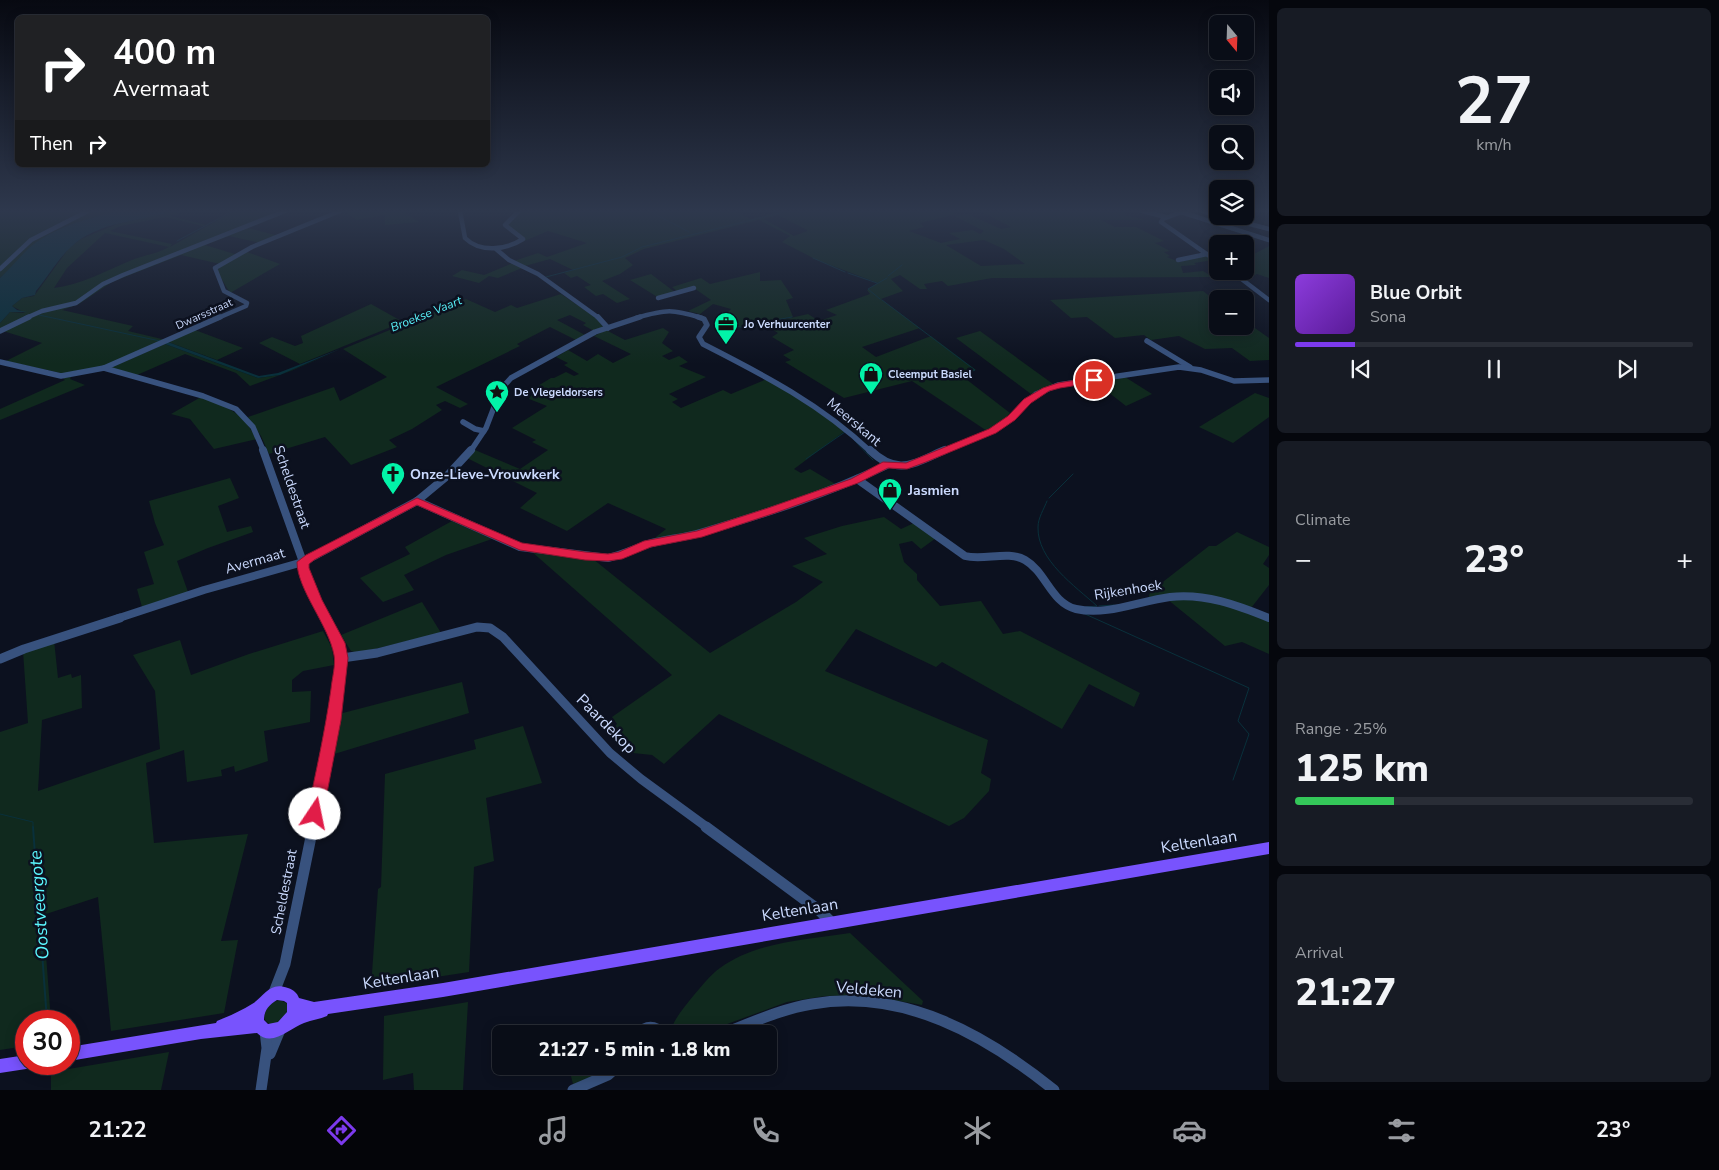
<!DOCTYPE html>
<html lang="en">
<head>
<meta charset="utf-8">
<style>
  body { margin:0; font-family:"Nunito Sans",sans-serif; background:#171b24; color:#f1f3f6; height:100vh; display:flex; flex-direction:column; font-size:19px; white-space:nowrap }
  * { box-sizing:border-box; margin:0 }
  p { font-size:16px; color:#999ca1 }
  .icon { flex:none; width:28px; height:28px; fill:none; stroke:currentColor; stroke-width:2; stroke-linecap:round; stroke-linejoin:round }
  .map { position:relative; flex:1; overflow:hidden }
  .drawer { display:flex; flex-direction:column; gap:8px; padding:8px; background:#05070d; width:450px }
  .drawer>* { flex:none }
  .banner { position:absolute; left:15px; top:15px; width:475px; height:152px; border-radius:8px; box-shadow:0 2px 12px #0003,0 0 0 1px #292d36; background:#202124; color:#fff; overflow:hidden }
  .needle { width:32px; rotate:161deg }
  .fabs { position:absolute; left:1209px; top:15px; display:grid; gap:10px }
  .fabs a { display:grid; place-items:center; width:45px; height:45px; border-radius:8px; background:#090d17; box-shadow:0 2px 12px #0003,0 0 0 1px #292d36; font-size:25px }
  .speed { position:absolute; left:15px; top:1010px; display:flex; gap:10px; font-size:25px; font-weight:700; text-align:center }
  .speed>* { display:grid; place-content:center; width:65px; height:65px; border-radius:50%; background:#090d17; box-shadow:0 2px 12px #0003,0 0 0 1px #292d36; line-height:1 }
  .speed .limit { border:8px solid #d22; background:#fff; color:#111 }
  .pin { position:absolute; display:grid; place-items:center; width:42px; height:42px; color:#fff; margin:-21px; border:2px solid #fff; border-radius:50%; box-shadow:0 1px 5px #0007 }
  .me { position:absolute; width:55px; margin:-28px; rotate:11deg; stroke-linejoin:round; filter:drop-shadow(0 0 4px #0008) }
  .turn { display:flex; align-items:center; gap:18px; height:105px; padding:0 15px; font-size:22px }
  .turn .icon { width:65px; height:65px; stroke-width:2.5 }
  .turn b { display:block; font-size:35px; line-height:42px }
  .then { display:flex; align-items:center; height:48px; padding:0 15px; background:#0003; gap:10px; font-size:19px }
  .big { font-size:38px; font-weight:800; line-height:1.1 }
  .drawer .tile { flex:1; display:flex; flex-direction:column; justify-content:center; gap:8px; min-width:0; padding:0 18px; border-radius:8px; background:#171b24 }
  .drawer .dial { align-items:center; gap:0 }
  .dial b { font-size:65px; line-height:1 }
  .song { display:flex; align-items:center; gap:15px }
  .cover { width:60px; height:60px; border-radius:8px; background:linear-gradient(135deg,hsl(270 70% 55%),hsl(270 70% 35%)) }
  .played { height:5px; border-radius:2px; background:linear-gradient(90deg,#7c3aed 15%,#292d36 15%) }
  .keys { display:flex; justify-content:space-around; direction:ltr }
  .heat { display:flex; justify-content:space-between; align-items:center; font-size:28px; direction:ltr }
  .charge { height:8px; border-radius:4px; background:linear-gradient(90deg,#34c759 25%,#292d36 0) }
  .trip { position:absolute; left:492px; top:1025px; width:285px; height:50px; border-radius:8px; background:#090d17; box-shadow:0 2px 12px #0003,0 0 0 1px #292d36; font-weight:800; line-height:50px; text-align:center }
  .menu { display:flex; height:80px; justify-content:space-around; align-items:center; background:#040509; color:#999ca1 }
  .menu .icon { width:35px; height:35px }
  .menu .selected { color:#7c3aed }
  .menu b { font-size:22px; color:#f1f3f6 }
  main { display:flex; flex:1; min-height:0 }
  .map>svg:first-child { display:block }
  .green { fill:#10291e; fill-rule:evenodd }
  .water { fill:#09303b }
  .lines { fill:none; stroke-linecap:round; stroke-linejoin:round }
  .stream-far1 { stroke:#09303b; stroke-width:1 }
  .stream { stroke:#09303b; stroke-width:2 }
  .minor-far4 { stroke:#38527e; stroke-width:4.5 }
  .minor-far3 { stroke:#38527e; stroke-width:5.5 }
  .minor-far2 { stroke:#38527e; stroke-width:8 }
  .minor-far1 { stroke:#38527e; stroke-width:9 }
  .minor { stroke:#38527e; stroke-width:11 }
  .major { fill:#7853fd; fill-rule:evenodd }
  .route { fill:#e11d48; stroke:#92132f }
  .labels { text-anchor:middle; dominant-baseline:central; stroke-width:5; stroke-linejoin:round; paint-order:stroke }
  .far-street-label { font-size:11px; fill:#cbdafe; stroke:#0c111f }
  .far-poi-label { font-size:11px; font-weight:bold; fill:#cbdafe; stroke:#0c111f; text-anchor:start }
  .far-water-label { font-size:12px; font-style:italic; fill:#5af5fd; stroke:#0c111f }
  .street-label { font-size:14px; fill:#cbdafe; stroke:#0c111f }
  .poi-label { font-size:14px; font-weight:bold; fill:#cbdafe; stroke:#0c111f; text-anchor:start }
  .near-street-label { font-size:16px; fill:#cbdafe; stroke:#0c111f }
  .near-water-label { font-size:18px; font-style:italic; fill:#5af5fd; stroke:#0c111f }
</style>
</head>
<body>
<main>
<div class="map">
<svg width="1269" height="1090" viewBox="0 0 1269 1090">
  <rect width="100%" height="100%" fill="#0c111f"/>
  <g class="green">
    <path d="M0,211h116l-52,16 -14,7 -50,44z"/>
    <path d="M172,211h11l-12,5 35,9 -3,1 -38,-9 -44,9 -11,5 62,13 -2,3 64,-36h57l-43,17 31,8 -18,7 -32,-7 -24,9 33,10 -18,9 -39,-9 -69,27 -33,22 -17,6 71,16 -5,5 38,9 -67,28 -34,6 -59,-13 36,-18 -39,-12 -3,1v-9l10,-11 15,1 -13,-7 10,-8 12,-2 35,-48 12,-9 36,-15zM105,233l64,14c-12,7 -25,8 -37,13 -25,10 -51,25 -78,28l13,-20z"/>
    <path d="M343,211h66l-4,2 14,9 -34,3v-10l-28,5z"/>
    <path d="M522,211h214l14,8 34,-8h171l-2,4 -33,8 4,4 -15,4 32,12 19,-4 -11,-6 24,-3 7,4 4,-3 -30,-15 14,-2 33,15 10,-2 -31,-16h142l4,2 -4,1 23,6h-44l14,7h21l28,14 -9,2 15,8 -6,1 6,4 -3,1 12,5 27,-7 7,5 -19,3 2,2 -15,1 2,7 20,-2 10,6 -221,1 -44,8 -6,-5 -18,3 3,5h-7l-20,-14 -9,4 12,12 -22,8 39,29 -58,19 14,10 55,-21 45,34 -14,6 48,37 -5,6 -18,12 -75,-50 -68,17 -59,-36 6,-2 -8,-5 11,-5 -22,-13 6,-4 -14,-9 44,-10 11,7 18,-6 -11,-5 44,-16 -3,-4 11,-7 -61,-23 -35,-18 8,-6 -31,-16 -115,29 -19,9 8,7 -13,9 -18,7 28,18 -13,4 -14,-9 -7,2 -12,-9 7,-2 -14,-9 -6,2 -7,-5 9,-3 -23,-11 -25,7 -11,-5 24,-8 9,4 40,-14 -39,-12 -26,11 -14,-16v-3zM778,215l29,15v1l-13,5 -30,-17zM984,240l20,9 21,15 -44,2 -35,-21z"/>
    <path d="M1269,246v32l-12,-4 -6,3 -12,-6h6v-12z"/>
    <path d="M247,252l33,12 -50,29 -13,-22 2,-5z"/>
    <path d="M513,263l9,5 -24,10 -9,-2 -10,7 -27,-7 10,-6 22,5z"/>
    <path d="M760,272v9l21,-1 12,18 -7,2 7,17 -27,5 -20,7 -26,-9 11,-11 -18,-5 -13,10 -12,-3 23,-11 -17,-12 -16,4 -6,-5 29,-9 9,6z"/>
    <path d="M651,274l25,19 -17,5 -29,-18z"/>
    <path d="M1203,291l14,11 1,24h27v-5l24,17v22l-19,1 -18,-13 -27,1 -26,-13 -28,4 -7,-5 -29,3 -28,-21 -16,1 -21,-18z"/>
    <path d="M561,294l37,25 5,8 -9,4 -11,-6 3,-2 -16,-8 -13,5 28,15 -9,5 -26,-13 -33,17 3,2 -84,41 32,17 -8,4 -15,-7 -9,4 6,5 -30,19 -23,11 8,7 -46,18 -26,-28 -56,17 -8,-18 -13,-19 86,-30 6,14 47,-24 -44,-28 123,-50 29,13 16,-7 6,3z"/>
    <path d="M371,304l32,18 -103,42 -41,-21 13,-6 23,9 8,-3 -2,-7z"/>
    <path d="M663,328l6,4 -7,11 11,8 -11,5 7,4 10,-4 9,6 -9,4 27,11 -37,17 9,5 -6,3 9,6 42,-18 8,4 36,-15 55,33 23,19 -51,38 7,4 9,-4 27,16 -134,45 -51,10 14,-11 -58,-26 -41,28 -47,-23 17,-15 -70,-35 8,-8 45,19 28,-19 -16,-8 4,-2 -24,-12 35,-22 -18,-7 7,-12 15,-9h3l12,-6 8,4 5,-2 -15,-9 4,-2 -12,-6 12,-7 19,11 11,-7 15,9 18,-9 -37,-18 12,-6 19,10z"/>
    <path d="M195,330l48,18 -26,12 -49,-18z"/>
    <path d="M980,331l73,53 -22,10 -75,-56z"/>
    <path d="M165,344l93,34 22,-3 62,-26 -51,22 -41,15 -14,-13 -51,-19 -48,21 -27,-7z"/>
    <path d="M71,377l-1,2 15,6 -85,35v-11l65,-29 -2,-2z"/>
    <path d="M1125,377l27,17 -26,12 -32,-25z"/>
    <path d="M1255,393l14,5v19l-36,26 -34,-16z"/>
    <path d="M201,397c29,12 39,13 56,42l-43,10 -24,-30 -19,-5z"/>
    <path d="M230,478l9,20 -21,8 9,26 24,-6 2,6 -45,16 -31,13 11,31 -46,15 -5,-18 17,-5 -10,-32 20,-7 -9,-22 -6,-22z"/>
    <path d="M884,517l17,12 13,-6 22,15 -15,11 -9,-8 -13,3 5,18 13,12v6l23,26 41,-5 22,33 17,-3 120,62 -6,14 -45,-23 -27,45 -120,-67 -6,5 -80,-38 -31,42 163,69 -7,33 10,6 -2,12 -25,27 -15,8 -230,-112 -55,50 -12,-9 -19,-2 -21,-19 5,-4 -3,-3 3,-3 -5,-7 60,-42 -141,-124 62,8 117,94 86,-51 27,-20 -31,-16 35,-12 -23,-16 38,-12z"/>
    <path d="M452,521l40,18 -46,16 -42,20 10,15 -31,12 -23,-24 50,-24 -5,-7z"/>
    <path d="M1237,532l32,15v8l-6,9 6,4v17l-18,23 -22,-8 -29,-6 -52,6 2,-8 59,-46h7z"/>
    <path d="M1200,598l69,21v35l-27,-12 -17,4 -58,-47z"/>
    <path d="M422,602l19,31 -83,20 -7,-2 -10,-16z"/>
    <path d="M323,631l9,17 2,17 -31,6 -11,9v12l19,-1 -1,31 -46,9 4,30 -33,11 -1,-6 -13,4 1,6 -35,6 -3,-32 -38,13 8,80 94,-9 -27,107 17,-1 -14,73 -113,18 -13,-134 -55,18 8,106h-25v25l-26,4v-318l28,-9 -5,-72 31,-11 4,38 13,-4 1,4 9,-3 1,33 -40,12 -4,71 122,-42 -5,-58 -22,-36 47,-15 11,35 58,-21z"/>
    <path d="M462,682l7,31 -138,42 8,-41z"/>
    <path d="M523,726l19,57 -56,15 8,63 -20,6 -5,105 -98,15 7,-98 3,-2 4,-113 91,-25 -2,-9z"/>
    <path d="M850,933l73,68 -1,4 -57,-10 -40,1 -38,6 -87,32h-27l-1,-7c5,-12 14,-22 22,-32 8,-9 16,-20 26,-27 36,-27 88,-28 130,-35z"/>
    <path d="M280,1000l8,4c1,12 -12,29 -23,16 -2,-10 5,-18 15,-20z"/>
    <path d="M468,1002l-5,88h-49l-1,-17 -30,7 1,-64z"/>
    <path d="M169,1052l-8,38h-110v-18z"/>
    <path d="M586,1066h23l-15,10 -21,8 -2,-8z"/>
  </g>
  <g class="water">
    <path d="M116,211h56c-33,11 -75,10 -102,37 -13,12 -22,29 -34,43l-1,4 -13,3 -10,8 5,4 10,2h-17l-10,11v-45c10,-9 18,-19 27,-28 25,-23 58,-30 89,-39z"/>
    <path d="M168,342l91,34 19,-3 62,-24 -60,26 -22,3 -93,-34z"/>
  </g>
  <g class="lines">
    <g class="stream-far1">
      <path d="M651,212l38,20"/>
      <path d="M177,241l56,-30"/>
      <path d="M813,258l32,14"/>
      <path d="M848,273l29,10"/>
      <path d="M888,276l14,-11"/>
      <path d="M546,277l76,-20 20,-10 146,-36"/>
      <path d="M880,299l-12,-10 19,-11"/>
      <path d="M882,300l93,70 -11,5"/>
      <path d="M39,315l121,26"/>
      <path d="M718,321l30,8 17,-7 27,-5"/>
      <path d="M854,440l19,20"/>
      <path d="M806,459l39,-27"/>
      <path d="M1049,498l24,-24"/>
      <path d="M1047,501c-3,8 -9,17 -9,26 -1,33 37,59 59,79l-11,1"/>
      <path d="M1099,606l15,-1"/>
      <path d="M1085,614l164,74 -11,33 11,13 -16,46"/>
      <path d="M0,814l33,8v6"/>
    </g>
    <path class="stream" d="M33,827l14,194"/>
    <g class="minor-far4">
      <path d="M460,211l5,27c15,15 41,12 58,1l-18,-14 14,-14"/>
      <path d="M1142,211l24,6"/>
      <path d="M1184,211l-21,8 -2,3 57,40"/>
      <path d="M1202,211l16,5"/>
      <path d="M1181,212l88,28"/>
      <path d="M1220,216l49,13"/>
      <path d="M496,249l13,11 29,14 61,44"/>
      <path d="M1178,260l29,-6"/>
      <path d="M0,269l31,-29 57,-29"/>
      <path d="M1231,271l38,29"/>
      <path d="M658,298l36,-10"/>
      <path d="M26,318l16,-7 34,-8 27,-19 20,-9 162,-64"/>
      <path d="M218,318l28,-12 1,-3 -23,-12 -9,-23 37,-21 88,-36"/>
      <path d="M636,318c31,-9 36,-9 66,0"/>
    </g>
    <g class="minor-far3">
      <path d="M598,317l10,11"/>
      <path d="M698,317l6,2 3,6 -8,12 4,7c61,31 119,61 168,108"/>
      <path d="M0,331l29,-14"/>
      <path d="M1147,341l43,26"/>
      <path d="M0,362l61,14 43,-8 99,28 33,13 17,18 11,25"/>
      <path d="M104,368l116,-51"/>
      <path d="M463,422l12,7 9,2"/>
      <path d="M470,452l16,-24 15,-39 10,-11 84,-46 45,-15"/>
      <path d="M942,452l51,-21 18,-13 25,-24 22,-9 121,-18 22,3 33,11 35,-1"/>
    </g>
    <g class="minor-far2">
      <path d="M263,450l40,112v6l23,51"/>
      <path d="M870,450c28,27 44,13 75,0"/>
      <path d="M857,479l108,77c19,5 43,-6 60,4 21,12 26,43 51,49 31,7 63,-8 94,-12 35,-4 67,8 99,21"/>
      <path d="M417,501l103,46 88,11c14,-3 26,-9 40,-14 17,-5 35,-6 52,-11 63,-19 128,-39 187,-68"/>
      <path d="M116,619l88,-29 99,-28 114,-61 29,-24 25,-27"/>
    </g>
    <g class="minor-far1">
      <path d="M342,658l35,-5 100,-26 13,1 13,9 107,116 31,26 67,49"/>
      <path d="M0,659l24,-10 96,-31"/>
      <path d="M312,828l22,-108 8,-62 -4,-15 -13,-25"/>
    </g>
    <g class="minor">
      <path d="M706,827l114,84 12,12"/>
      <path d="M273,995l12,-31 28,-137"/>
      <path d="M638,1034c8,-9 17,-9 25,0"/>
      <path d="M722,1034c29,-11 59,-25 90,-30 91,-16 174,31 242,86"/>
      <path d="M270,1054l10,-24"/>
      <path d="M261,1090l6,-42 -2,-17"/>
      <path d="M573,1090l35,-15 10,-9"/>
    </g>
    <g class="major">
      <path d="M1269,842v12l-826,143 -115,17 -1,2c-7,3 -15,4 -23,7 -14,5 -32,25 -47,10l-56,6 -132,22v-14l147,-24 1,-2c12,-5 24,-10 35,-17 13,-8 17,-23 36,-16 6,2 9,5 11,10l15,4 129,-19zM277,1000l7,1 3,2v9l-9,10 -10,2 -4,-4c0,-10 5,-15 13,-20z"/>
      <path d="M26,1055v9h7l-2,3 -5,2 -26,4v-14z"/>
    </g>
  </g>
  <linearGradient id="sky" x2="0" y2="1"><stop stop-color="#070911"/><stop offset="0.58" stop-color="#2e384d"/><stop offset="1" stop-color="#2e384d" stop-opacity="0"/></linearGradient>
  <rect width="1269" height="364" fill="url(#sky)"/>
  <path class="route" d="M1094,377l4,3 -1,2 -37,6 -11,3 -18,12 -16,17 -19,13 -70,29 -19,7 -19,-1 -30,15 -83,30 -73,24 -51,10 -29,12 -14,2 -23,-1 -65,-10 -103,-45 -103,55 -5,4v4l13,32 23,43 3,15 -7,62 -18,94 -3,5 -5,2 -6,-2 -2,-5c9,-42 18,-83 24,-125 1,-11 5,-24 3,-34 -5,-29 -37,-66 -37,-93l9,-7 111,-57 105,45 63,9 23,2 11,-2 25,-11 53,-10 71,-23 83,-29 32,-17 23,1 83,-34 19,-13 16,-17 19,-11 15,-5z"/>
  <defs>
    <g id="office-pin" transform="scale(1.25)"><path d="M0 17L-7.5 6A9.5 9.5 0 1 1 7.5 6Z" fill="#02f3a8" stroke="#0c111f"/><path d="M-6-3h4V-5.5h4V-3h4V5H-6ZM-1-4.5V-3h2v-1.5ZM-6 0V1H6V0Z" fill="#111"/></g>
    <g id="shop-pin" transform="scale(1.25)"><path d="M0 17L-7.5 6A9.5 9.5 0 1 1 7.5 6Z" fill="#02f3a8" stroke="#0c111f"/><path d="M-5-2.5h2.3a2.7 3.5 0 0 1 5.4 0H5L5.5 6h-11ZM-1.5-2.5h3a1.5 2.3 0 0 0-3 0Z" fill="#111"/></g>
    <g id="sight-pin" transform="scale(1.25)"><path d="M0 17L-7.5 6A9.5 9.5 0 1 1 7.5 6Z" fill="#02f3a8" stroke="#0c111f"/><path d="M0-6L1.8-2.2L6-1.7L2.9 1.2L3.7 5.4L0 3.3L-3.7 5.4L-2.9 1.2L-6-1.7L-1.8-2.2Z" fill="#111"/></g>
    <g id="church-pin" transform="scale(1.25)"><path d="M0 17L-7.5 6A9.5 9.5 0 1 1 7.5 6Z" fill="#02f3a8" stroke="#0c111f"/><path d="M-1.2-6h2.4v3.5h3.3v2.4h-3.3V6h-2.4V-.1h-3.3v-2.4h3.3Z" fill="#111"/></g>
  </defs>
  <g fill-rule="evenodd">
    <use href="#office-pin" x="726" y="324"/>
    <use href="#shop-pin" x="871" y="374"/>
    <use href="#sight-pin" x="497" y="392"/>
    <use href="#church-pin" x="393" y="474"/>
    <use href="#shop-pin" x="890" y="490"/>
  </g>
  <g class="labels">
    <g class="far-street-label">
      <text transform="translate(204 314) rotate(-24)">Dwarsstraat</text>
    </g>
    <g class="far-poi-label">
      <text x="744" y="324">Jo Verhuurcenter</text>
      <text x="888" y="374">Cleemput Basiel</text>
      <text x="514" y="392">De Vlegeldorsers</text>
    </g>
    <g class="far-water-label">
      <text transform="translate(426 314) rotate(-22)">Broekse Vaart</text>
    </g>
    <g class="street-label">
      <text transform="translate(854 422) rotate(40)">Meerskant</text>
      <text transform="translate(292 487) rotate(71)">Scheldestraat</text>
      <text transform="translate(255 561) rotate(-16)">Avermaat</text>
      <text transform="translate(1128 590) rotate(-9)">Rijkenhoek</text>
      <text transform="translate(284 892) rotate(-79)">Scheldestraat</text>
    </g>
    <g class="poi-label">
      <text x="410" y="474">Onze-Lieve-Vrouwkerk</text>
      <text x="908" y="490">Jasmien</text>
    </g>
    <g class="near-street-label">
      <text transform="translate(606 724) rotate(45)">Paardekop</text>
      <text transform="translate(1199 842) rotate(-9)">Keltenlaan</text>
      <text transform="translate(800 910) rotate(-9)">Keltenlaan</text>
      <text transform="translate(401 978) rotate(-9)">Keltenlaan</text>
      <text transform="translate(869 990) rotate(5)">Veldeken</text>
    </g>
    <g class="near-water-label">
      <text transform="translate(39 905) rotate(-94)">Oostveergote</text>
    </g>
  </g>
</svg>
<div class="fabs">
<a><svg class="needle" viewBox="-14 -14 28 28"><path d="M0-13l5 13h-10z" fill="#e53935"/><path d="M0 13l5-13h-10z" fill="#999ca1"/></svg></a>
<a><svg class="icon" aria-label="sound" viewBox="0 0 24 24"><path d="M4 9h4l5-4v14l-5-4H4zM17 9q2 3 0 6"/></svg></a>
<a><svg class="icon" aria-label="search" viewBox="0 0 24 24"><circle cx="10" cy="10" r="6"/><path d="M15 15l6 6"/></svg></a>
<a><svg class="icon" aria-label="layers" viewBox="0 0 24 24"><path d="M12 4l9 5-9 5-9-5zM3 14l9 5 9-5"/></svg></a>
<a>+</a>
<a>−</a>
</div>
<div class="speed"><div class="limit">30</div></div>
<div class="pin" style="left:1094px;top:380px;background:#d93025"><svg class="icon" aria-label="arrive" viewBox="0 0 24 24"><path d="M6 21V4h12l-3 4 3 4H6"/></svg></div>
<svg class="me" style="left:315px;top:814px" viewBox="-20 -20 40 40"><circle r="19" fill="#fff"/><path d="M0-13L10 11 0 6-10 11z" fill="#e11d48"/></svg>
<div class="trip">21:27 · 5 min · 1.8 km</div>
<div class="banner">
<div class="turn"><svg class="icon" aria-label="right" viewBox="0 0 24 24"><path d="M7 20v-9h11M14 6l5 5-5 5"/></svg><div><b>400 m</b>Avermaat</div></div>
<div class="then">Then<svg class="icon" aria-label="right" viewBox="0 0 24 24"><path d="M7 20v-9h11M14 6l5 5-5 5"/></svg></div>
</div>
</div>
<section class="drawer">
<div class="tile dial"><b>27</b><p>km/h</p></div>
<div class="tile">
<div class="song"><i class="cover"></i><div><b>Blue Orbit</b><p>Sona</p></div></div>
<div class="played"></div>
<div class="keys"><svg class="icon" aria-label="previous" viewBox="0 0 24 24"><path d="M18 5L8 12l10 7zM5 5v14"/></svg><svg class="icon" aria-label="pause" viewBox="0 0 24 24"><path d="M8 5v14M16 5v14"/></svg><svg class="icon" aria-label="next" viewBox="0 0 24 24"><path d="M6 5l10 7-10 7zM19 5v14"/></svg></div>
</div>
<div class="tile"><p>Climate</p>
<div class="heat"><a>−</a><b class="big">23°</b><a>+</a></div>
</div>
<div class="tile"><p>Range · 25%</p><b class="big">125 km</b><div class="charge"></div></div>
<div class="tile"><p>Arrival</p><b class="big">21:27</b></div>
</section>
</main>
<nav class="menu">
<b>21:22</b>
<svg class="icon selected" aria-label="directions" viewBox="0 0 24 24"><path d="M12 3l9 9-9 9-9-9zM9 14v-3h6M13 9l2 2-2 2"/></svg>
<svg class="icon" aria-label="music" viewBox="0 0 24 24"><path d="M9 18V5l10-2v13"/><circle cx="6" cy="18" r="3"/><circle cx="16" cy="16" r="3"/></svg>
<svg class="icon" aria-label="phone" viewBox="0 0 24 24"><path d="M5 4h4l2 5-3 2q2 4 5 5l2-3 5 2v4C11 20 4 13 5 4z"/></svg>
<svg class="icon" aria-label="climate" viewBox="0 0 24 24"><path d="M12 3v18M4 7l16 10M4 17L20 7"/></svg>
<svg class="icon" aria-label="car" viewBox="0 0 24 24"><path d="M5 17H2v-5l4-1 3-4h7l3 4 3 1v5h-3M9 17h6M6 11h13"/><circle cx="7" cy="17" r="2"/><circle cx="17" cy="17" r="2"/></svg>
<svg class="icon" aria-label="filters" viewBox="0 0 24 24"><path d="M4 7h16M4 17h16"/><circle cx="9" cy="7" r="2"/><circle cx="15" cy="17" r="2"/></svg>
<b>23°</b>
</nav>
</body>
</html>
